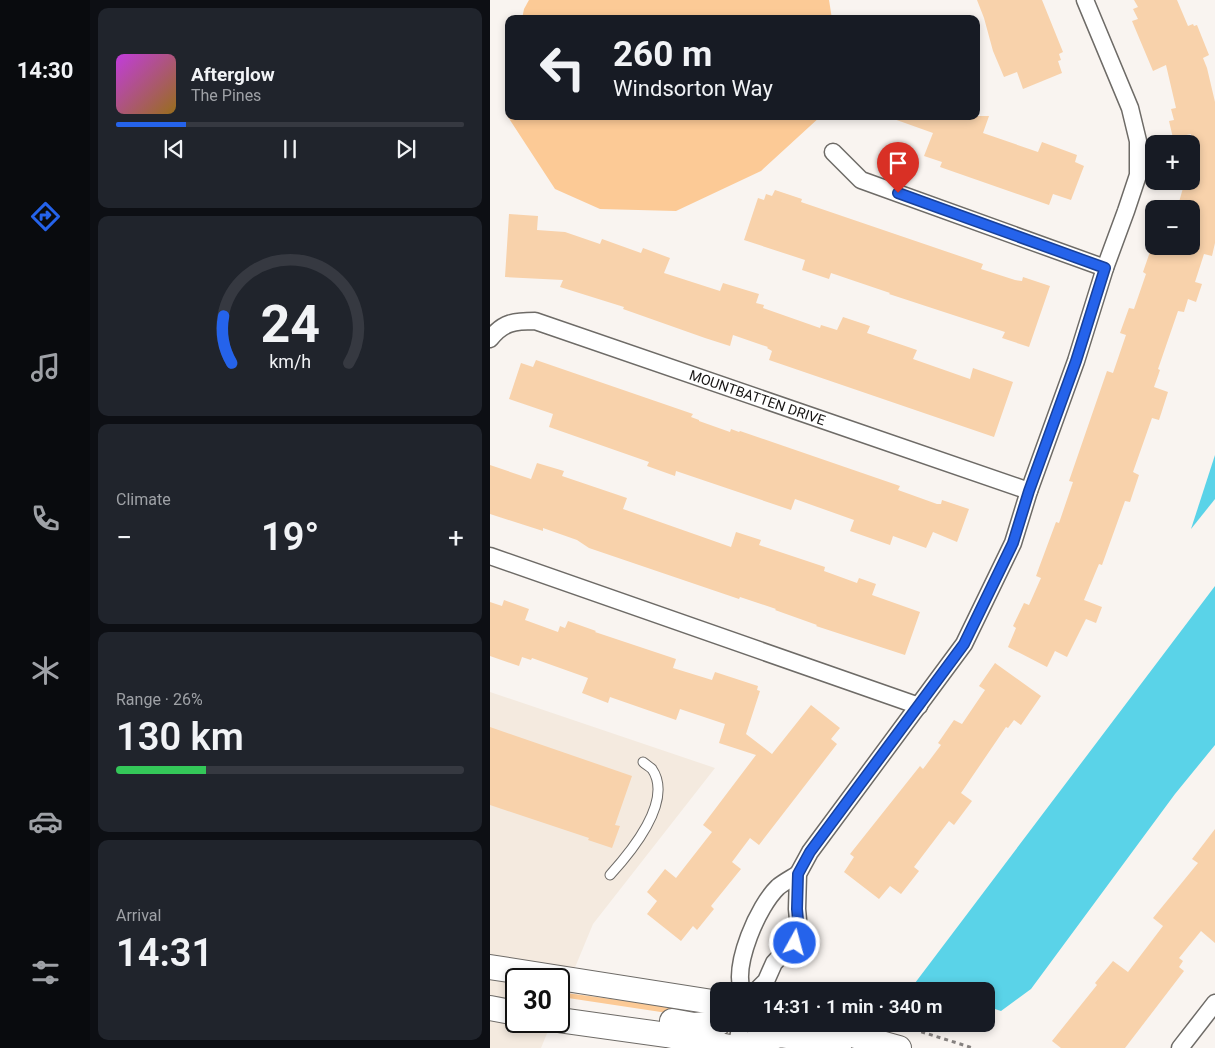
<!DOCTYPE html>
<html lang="en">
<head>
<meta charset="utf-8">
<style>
  body { margin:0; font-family:Roboto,sans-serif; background:#20242c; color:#f1f3f6; height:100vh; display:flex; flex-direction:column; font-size:19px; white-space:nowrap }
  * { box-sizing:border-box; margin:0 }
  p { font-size:16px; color:#9ea1a6 }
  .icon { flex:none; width:28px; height:28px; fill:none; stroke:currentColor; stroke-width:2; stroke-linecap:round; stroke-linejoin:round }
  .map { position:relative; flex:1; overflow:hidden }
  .details { display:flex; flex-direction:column; gap:8px; padding:8px; background:#0d0f14; width:400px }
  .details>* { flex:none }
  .guide { position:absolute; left:15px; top:15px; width:475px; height:105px; border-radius:10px; box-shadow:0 2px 8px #0003; background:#171b24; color:#f1f3f6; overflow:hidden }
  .buttons { position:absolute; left:655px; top:135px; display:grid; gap:10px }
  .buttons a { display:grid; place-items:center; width:55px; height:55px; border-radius:10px; background:#171b24; box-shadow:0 2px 8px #0003; font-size:25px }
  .speed { position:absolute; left:15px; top:968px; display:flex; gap:10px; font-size:25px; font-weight:700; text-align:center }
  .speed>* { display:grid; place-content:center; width:65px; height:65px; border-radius:50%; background:#171b24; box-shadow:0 2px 8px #0003; line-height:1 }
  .speed .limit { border:2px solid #111; border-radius:8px; background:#fff; color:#111 }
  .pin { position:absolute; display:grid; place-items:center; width:42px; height:42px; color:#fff; margin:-51px -21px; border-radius:50% 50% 50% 0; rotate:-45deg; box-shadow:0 0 5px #0007 }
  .pin .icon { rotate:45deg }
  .me { position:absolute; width:55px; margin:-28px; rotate:7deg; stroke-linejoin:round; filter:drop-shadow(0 0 4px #0008) }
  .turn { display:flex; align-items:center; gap:18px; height:105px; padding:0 25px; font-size:22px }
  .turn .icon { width:65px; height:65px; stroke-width:2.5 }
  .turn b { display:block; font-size:35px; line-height:42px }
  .big { font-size:38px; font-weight:600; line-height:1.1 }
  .details .tile { flex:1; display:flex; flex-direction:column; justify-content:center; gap:8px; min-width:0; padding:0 18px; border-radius:10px; background:#20242c }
  .details .dial { align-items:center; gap:0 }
  .dial svg { height:130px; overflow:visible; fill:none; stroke:#363941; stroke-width:7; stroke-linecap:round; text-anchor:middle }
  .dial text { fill:#f1f3f6; stroke:none }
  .song { display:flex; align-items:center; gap:15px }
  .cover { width:60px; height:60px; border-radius:8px; background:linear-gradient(135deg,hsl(290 70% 55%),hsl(40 70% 35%)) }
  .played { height:5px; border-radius:2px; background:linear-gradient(90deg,#2563eb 20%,#363941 20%) }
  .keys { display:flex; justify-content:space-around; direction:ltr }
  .heat { display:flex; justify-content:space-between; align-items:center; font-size:28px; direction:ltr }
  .charge { height:8px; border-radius:4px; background:linear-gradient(90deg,#34c759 26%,#363941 0) }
  .trip { position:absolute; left:220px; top:982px; width:285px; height:50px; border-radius:10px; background:#171b24; box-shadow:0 2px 8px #0003; font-weight:600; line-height:50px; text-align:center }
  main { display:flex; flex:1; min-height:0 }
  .tabs { display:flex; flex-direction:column; width:90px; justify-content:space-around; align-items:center; background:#090b0e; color:#9ea1a6 }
  .tabs .icon { width:35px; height:35px }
  .tabs .selected { color:#2563eb }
  .tabs b { font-size:22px; color:#f1f3f6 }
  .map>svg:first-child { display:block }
  .built { fill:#f4eadf }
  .green { fill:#fcca96 }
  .water { fill:#5ad3e8 }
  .building { fill:#f8d2ab }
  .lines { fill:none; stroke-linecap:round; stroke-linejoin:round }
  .lane-casing { stroke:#6e6b67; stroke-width:11 }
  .street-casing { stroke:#6e6b67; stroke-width:19 }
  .secondary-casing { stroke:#6e6b67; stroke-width:26 }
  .path { stroke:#85817f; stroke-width:3; stroke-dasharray:4 4; stroke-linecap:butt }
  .lane { stroke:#fff; stroke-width:9 }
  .street { stroke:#fff; stroke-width:16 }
  .secondary { stroke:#fff; stroke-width:24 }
  .route-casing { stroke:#184099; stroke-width:12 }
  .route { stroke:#2563eb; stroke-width:9 }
  .labels { text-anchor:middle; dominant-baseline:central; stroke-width:4.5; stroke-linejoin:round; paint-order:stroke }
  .street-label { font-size:14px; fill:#161413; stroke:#fff }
</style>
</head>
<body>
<main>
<nav class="tabs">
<b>14:30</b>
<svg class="icon selected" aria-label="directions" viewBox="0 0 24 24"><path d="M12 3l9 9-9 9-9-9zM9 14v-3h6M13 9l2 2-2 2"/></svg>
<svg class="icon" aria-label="music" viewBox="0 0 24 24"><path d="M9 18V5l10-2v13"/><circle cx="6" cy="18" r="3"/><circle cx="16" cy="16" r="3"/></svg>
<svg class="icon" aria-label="phone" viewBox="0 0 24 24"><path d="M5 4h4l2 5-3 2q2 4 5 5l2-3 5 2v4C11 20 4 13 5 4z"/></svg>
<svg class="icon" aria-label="climate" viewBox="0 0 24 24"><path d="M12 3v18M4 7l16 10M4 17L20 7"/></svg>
<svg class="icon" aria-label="car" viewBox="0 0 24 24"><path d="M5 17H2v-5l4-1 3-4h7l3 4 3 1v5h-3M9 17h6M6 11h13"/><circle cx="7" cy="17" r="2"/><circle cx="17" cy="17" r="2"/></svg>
<svg class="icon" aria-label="filters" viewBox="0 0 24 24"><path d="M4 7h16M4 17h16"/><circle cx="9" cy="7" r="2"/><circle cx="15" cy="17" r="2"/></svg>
</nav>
<section class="details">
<div class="tile">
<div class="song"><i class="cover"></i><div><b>Afterglow</b><p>The Pines</p></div></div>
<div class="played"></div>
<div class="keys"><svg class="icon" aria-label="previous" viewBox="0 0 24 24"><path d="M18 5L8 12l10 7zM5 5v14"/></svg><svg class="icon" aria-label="pause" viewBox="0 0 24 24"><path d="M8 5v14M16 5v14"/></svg><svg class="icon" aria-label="next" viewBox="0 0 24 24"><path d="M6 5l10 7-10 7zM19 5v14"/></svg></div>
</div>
<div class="tile dial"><svg viewBox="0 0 100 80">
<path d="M14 69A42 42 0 1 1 86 69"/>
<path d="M14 69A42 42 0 0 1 9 40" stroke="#2563eb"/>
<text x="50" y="56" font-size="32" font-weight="700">24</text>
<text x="50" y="72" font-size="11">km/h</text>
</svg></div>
<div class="tile"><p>Climate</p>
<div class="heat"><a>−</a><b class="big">19°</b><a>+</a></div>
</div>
<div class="tile"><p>Range · 26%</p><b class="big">130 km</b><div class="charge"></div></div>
<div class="tile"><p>Arrival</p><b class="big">14:31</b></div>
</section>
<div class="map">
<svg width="725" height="1048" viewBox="0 0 725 1048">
  <rect width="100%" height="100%" fill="#f9f4f0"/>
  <path class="built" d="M0,692l225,76 -122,156 -34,82v-27h-43v42h36l-11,27h-51z"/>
  <g class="green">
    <path d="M39,0h300l3,19h-310l2,-10z"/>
    <path d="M19,96v20h312l-60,55 -85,40 -76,-2 -45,-20 -49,-75z"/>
    <path d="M69,992l105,14 31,7 -1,4 -126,-19 -9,-1z"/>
  </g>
  <g class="water">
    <path d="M725,455v44l-24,30z"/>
    <path d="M725,586v159l-40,49 -144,195 -30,22 -15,-5v-15h-47l-24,-8z"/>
  </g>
  <g class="building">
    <path d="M487,0h65l21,52 -4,2 2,6 -3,1 4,12 -39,16 -6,-17 -13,5 -11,-26 -9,-33z"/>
    <path d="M644,0h43l11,26 5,-2 1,2 3,-1 12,30 -6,3 4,10 8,34v141l-3,13 -8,-2 -9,28 7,2 -6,18 -8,-3 -4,13 -6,-1 -20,58 2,1 -6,17 14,5 -9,28 -7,-2 -19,54 6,3 -9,27 -5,-1 -23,64 -3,-1 -15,36 18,7 -6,16 -10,-4 -19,38 -12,-6 -8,16 -39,-20 8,-19 -3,-2 11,-23 5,2 12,-27 -5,-2 4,-11 16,-43 3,1 14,-41 -4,-1 38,-110 6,2 13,-38 -6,-2 9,-25 5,1 12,-35 -3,-2 9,-26h39v-37h-14l8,-28h6v-47l-18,4 -4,-17 5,-1 -3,-11 5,-1 -10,-43 -13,6 -21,-50 6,-2 -5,-10 5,-2z"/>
    <path d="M402,116h97l-6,17 55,19 4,-10 35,13 -2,7 9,4 -13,34 -18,-6 -4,11 -109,-38 2,-5 -18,-6 9,-23 -42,-15z"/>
    <path d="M285,190l27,9 -1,3 182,62 -2,5 34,11 7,1 1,-4 27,9 -21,61 -27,-9 3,-6 -116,-38 1,-1 -59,-20 -2,6 -27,-9 3,-10 -61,-20 14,-42 6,2 2,-6 6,2z"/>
    <path d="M19,214l29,2 -1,14 28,2 35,12 2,-5 39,14 2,-5 27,10 -6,15 56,18 3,-8 36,11 -3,9 8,2 -1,3 57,20 1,-3 16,5 6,-13 27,9 -3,7 50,17 -4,9 57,20 3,-11 40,14 -19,55 -225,-77 3,-9 -5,-3 1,-1 -35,-12 -3,11 -25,-8 -82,-29 1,-2 -64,-20 3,-7 -58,-3z"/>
    <path d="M46,360l157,54 -2,3 8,3v1l31,11 1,-3 8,3 1,-1 160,55 -2,4 39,14h4l1,-4 27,9 -12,33 -24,-10 -7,16 -33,-12 -3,9 -40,-14 4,-11 -59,-21 -4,11 -115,-39 -1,5 -28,-10 2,-4 -100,-35 4,-13 -44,-15 12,-36 12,4z"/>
    <path d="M47,463l27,8 -2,5 65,22 -4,11 108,38 5,-15 25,8 -2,5 66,22 -1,4 33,12 2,-5 17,6 -4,11 48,17 -15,43 -89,-29 1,-1 -42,-15 1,-1 -36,-12 -1,2 -150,-51 -12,-8 -34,-12v3l-53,-17v-49l41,14z"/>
    <path d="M14,600l25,9 -4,11 33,12 2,-6 5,2 3,-7 28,10 -1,1 81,27 -3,9 39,12 3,-8 43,14 -1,4 3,1 -14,43 26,20 39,-49 29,23 -9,11 6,5 -78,101 -9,-7 -18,24 9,7 -30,37 3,3 -17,21 -4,-4 -12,15 -34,-27 10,-13 -10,-9 18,-23 11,9 36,-46 -9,-7 53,-70 -37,-12 6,-19 -45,-15 -4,11 -66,-23 -2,6 -26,-10 6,-15 -56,-20 -1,2 -9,-3 -3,9 -29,-10v-54l12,4z"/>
    <path d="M505,663l46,33 -20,29 -7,-5 -6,8 -2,-1 -45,66 11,8 -18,24 -5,-4 -35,46 5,4 -18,23 -11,-8 -11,13 -35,-27 10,-15 -4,-3 70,-88 3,3 18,-24 -3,-2 16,-23 8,4 23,-34 -6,-4z"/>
    <path d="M0,727l142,49 -17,49 5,1 -8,22 -24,-8 1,-2 -99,-33z"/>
    <path d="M725,829v114l-14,-12 -22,27 4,3 -4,6 5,4 -59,77h-64l-9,-7 45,-56 -2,-2 18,-22 15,11 35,-46 -10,-8 45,-55 -6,-4z"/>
  </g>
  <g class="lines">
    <g class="lane-casing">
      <path id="lane" d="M120,875c20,-22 64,-74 42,-106 -2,-2 -7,-5 -9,-7"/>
    </g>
    <g class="street-casing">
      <g id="street">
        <path d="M343,152l28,28 244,88"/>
        <path id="s1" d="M0,339c13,-17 25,-18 45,-18l494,170"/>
        <path d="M0,556l429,150"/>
        <path d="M252,991c-9,-27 16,-85 36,-104 6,-5 14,-9 20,-13"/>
        <path d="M266,991l10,-10 8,-18 11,-12 10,-8 4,-12 -2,-22 1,-35 12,-22 154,-208 49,-101 16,-52 47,-130 29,-93 21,-57 12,-36v-34l-8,-33 -45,-108"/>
        <path d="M246,1048l5,-24"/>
        <path d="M690,1048l35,-45"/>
      </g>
    </g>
    <g class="secondary-casing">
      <g id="secondary">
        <path d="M0,967l229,36"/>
        <path d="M0,1008l26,5"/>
        <path d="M69,1020l108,15 68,13"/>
        <path d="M182,1021l22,4 25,-2"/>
        <path d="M326,1025l83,23"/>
        <path d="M247,1048l43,-13 14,2 45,11"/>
      </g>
    </g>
    <path class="path" d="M416,1027l67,21"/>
    <use href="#lane" class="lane"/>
    <use href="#street" class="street"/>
    <use href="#secondary" class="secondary"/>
  </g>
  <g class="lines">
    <g class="route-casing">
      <path id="route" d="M305,943l4,-12 -2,-22 1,-35 12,-22 154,-208 49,-101 16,-52 47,-130 29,-93 -207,-75"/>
    </g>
    <use href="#route" class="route"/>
  </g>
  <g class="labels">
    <g class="street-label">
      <text stroke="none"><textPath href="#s1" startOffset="286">MOUNTBATTEN DRIVE</textPath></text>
    </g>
  </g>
</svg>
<div class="buttons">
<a>+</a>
<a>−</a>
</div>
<div class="speed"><div class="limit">30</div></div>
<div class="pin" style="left:408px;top:193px;background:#d93025"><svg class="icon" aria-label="arrive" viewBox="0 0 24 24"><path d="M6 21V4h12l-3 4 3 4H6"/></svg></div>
<svg class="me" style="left:305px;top:943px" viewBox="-20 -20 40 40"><circle r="17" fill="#2563eb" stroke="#fff" stroke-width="3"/><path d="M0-11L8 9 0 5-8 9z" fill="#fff"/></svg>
<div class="trip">14:31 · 1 min · 340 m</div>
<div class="guide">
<div class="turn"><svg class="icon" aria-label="left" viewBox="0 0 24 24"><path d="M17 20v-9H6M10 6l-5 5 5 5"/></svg><div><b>260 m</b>Windsorton Way</div></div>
</div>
</div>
</main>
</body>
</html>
